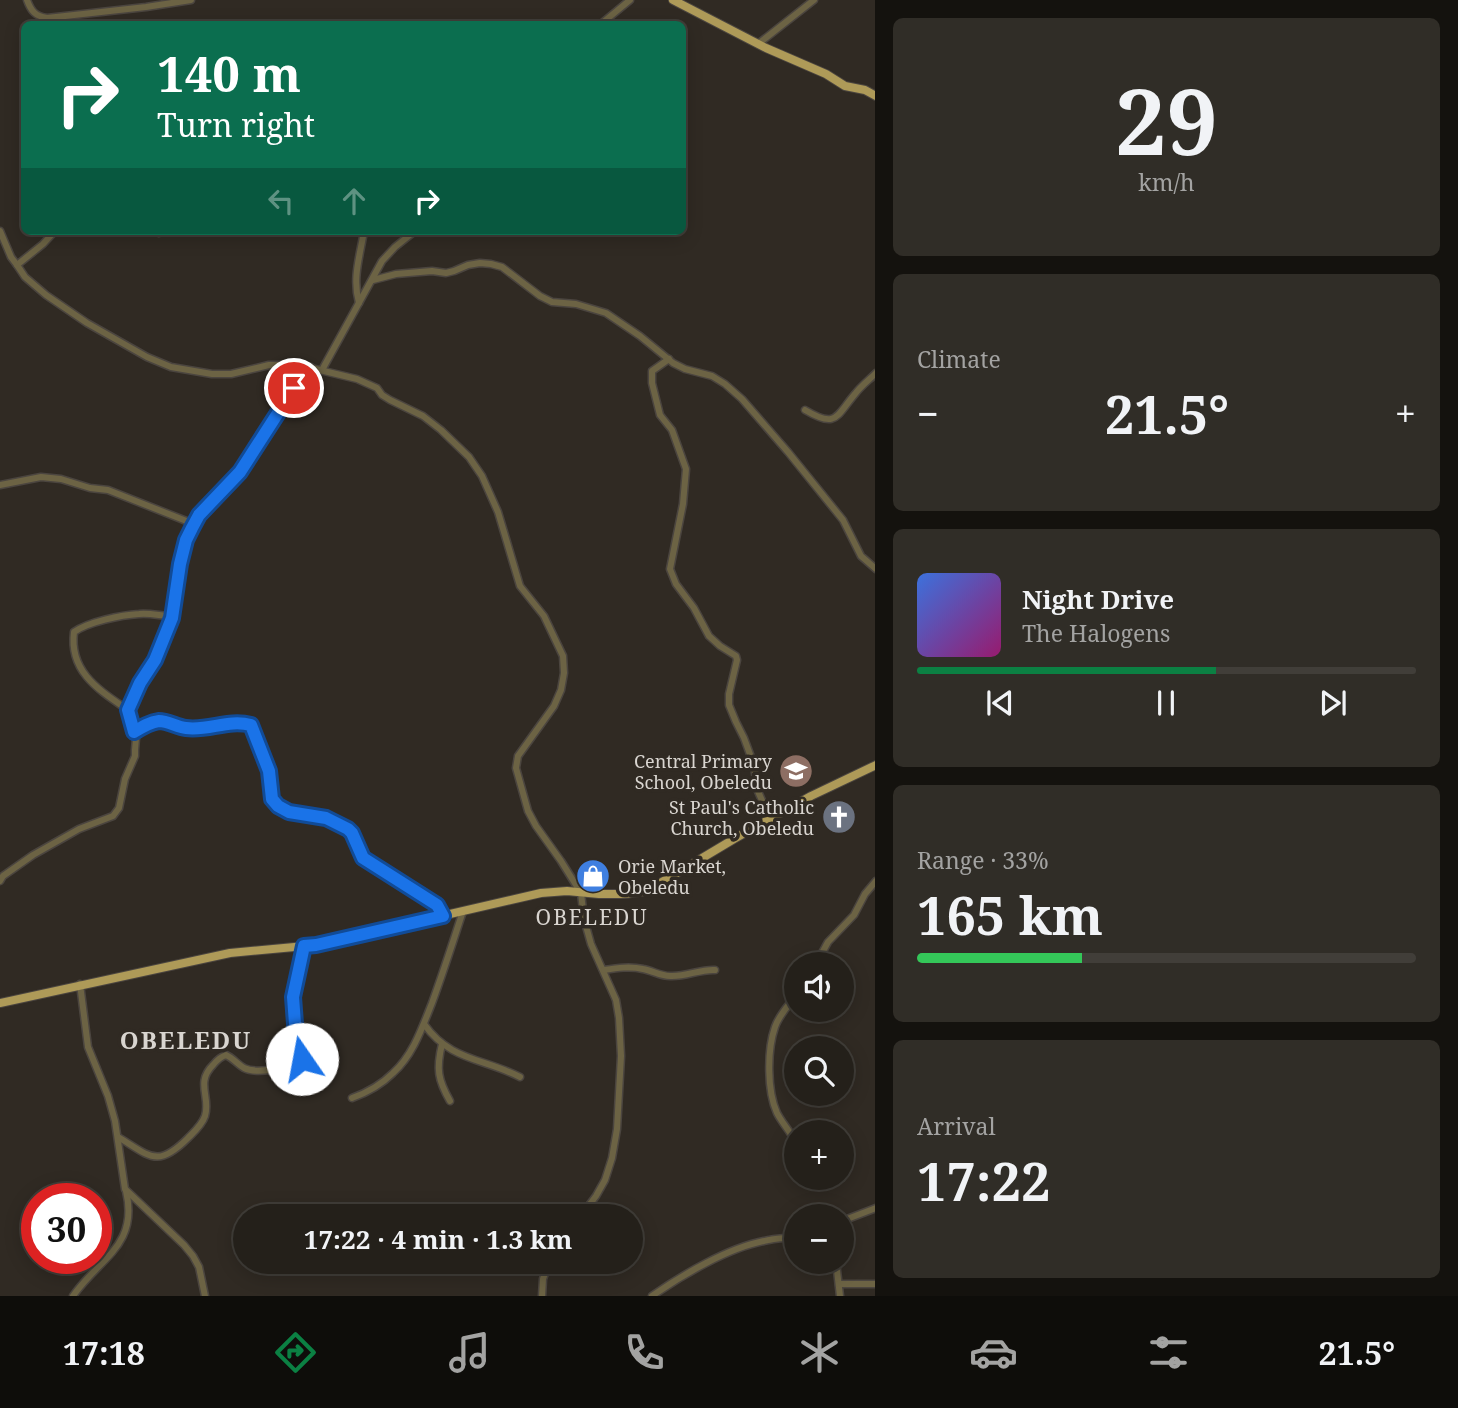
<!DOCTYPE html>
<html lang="en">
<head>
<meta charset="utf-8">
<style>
  body { margin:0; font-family:"Noto Serif",serif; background:#302d27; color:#f1f3f6; height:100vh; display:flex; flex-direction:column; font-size:26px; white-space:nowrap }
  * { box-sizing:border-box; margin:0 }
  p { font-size:23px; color:#a3a3a2 }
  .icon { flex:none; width:38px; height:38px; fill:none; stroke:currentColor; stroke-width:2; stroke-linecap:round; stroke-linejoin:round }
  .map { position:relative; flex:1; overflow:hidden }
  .drawer { display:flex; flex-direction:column; gap:18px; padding:18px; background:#14120e; width:583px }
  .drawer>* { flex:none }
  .hud { position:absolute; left:21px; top:21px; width:665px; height:214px; border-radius:10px; box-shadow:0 4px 18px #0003,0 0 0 2px #413e39; background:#0b6e4f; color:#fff; overflow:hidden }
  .controls { position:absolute; left:784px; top:952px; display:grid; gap:14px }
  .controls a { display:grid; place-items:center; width:70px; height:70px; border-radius:50%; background:#24201a; box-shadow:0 4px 18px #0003,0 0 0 2px #413e39; font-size:35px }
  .speed { position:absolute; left:21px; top:1183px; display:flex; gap:14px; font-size:35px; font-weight:700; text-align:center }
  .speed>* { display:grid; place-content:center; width:91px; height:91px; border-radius:50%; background:#24201a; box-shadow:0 4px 18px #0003,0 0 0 2px #413e39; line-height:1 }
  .speed .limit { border:10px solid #d22; background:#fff; color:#111 }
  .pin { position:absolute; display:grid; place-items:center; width:60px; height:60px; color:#fff; margin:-30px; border:4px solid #fff; border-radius:50%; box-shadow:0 2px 7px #0007 }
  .me { position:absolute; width:77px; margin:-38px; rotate:348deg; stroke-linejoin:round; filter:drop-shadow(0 0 5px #0008) }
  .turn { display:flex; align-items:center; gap:24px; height:147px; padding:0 21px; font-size:32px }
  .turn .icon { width:91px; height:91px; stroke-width:2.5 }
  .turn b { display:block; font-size:49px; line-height:60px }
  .lanes { display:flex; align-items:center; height:66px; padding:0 21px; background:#0003; justify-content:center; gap:35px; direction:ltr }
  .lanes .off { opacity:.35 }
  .big { font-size:52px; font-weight:700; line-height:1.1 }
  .drawer .card { flex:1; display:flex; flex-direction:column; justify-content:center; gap:10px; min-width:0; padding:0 24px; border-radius:10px; background:#302d27 }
  .drawer .dial { align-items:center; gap:0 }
  .dial b { font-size:91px; line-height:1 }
  .song { display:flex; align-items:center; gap:21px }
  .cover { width:84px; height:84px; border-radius:10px; background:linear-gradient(135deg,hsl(220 70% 55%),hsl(320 70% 35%)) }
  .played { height:7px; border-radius:4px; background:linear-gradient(90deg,#0b8043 60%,#413e39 60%) }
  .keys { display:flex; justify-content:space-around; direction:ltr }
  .heat { display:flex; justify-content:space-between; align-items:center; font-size:38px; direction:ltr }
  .charge { height:10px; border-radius:5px; background:linear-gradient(90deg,#34c759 33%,#413e39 0) }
  .trip { position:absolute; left:233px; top:1204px; width:410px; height:70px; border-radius:35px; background:#24201a; box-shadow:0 4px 18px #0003,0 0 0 2px #413e39; font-weight:700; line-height:70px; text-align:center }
  .menu { display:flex; height:112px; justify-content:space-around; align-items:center; background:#0e0d0a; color:#a3a3a2 }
  .menu .icon { width:49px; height:49px }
  .menu .selected { color:#0b8043 }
  .menu b { font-size:32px; color:#f1f3f6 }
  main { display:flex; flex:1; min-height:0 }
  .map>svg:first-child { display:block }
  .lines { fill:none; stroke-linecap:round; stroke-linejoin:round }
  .minor-casing { stroke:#4b453f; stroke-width:9 }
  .major-casing { stroke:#4b453f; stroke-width:10 }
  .minor { stroke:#6c6344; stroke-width:6 }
  .major { stroke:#ae9a58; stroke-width:8 }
  .route-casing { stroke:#114b97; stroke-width:18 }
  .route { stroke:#1a73e8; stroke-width:12 }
  .labels { text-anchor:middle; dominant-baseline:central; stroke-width:7; stroke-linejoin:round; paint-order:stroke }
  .poi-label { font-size:18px; fill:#d9d5d0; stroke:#302a23; text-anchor:end }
  .quarter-label { font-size:21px; letter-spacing:2px; fill:#d9d5d0; stroke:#302a23 }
  .district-label { font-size:24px; font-weight:bold; letter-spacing:2px; fill:#d9d5d0; stroke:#302a23 }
</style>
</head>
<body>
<main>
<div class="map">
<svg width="876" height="1296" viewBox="0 0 876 1296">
  <rect width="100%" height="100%" fill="#302a23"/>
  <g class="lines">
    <g class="minor-casing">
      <g id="minor">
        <path d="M27,0c4,11 8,16 20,18l99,-11 45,-7"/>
        <path d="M601,24l29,-24"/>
        <path d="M758,44l56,-44"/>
        <path d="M0,231l11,26 6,8 8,12 21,18 41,28 60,34 24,10 41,7h19l38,-9h30l58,14 20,9 5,7 8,5 33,16 18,14 28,27 13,19 16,36 22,74 24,30 19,40 1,17 -3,17 -7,16 -36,50 -2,12 12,43 8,15 25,35 20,32 3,26 7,25 25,56 3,18 2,38 -4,73 -5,29 -7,22 -9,16 -15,20"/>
        <path d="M159,233l4,-2"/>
        <path d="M17,265l26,-21 12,-13"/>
        <path d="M373,280l23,-6 36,-3 14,2 8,-2 14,-6 12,-2 11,1 11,3 38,29 12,6 24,2 30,9 34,23 33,27 12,6 27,7 13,8 17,15 46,53 55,68 18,36 15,13"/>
        <path d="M359,303c-7,-25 1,-47 5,-72"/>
        <path d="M669,359l-17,12v12l8,32 12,15 14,39 -3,35 -13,65 6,15 18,24 15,28 11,10 16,10 1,4 -8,34v11l7,17 8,16 10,27 3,24 13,30"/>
        <path d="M322,370l60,-109 13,-14 20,-16"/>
        <path d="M805,410c32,19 31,6 50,-16 6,-8 14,-14 21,-21"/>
        <path d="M0,485l41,-8 20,2 29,9 18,2 86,34"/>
        <path d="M128,710c-29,-20 -59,-38 -54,-78 14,-10 47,-17 65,-18 9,-1 18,1 28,2"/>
        <path d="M134,732c8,-5 16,-10 26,-11 8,0 17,6 26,7 23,3 43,-9 65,-3l18,46 5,32 15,9 36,6 23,11 3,4 12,24 74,48 6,11"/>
        <path d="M0,881l3,-5 30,-21 46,-26 34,-13 6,-8 6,-29 10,-23v-6l1,-12 -8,-31 27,-47 17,-42 8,-54 6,-24 6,-12 7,-13 41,-43 54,-84 17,-21"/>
        <path d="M816,964l12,-22 26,-27 11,-21 11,-13"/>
        <path d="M604,970c13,-2 26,-4 39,-1 10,2 18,7 27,7 16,1 30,-7 45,-6"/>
        <path d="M80,984l8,63 20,49 7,25 10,68 59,56 9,11 6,11 6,29"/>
        <path d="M424,1024c26,37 59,34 96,53"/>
        <path d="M442,1044c-6,25 -4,36 8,57"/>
        <path d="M352,1098c14,-5 30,-14 41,-25 20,-18 29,-45 39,-70 11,-30 21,-61 31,-92"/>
        <path d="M792,1136c-4,-7 -11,-15 -15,-23 -10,-22 -10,-63 -2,-86 4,-12 14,-22 21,-32"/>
        <path d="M118,1137c32,19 39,32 70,1 6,-6 14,-13 17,-22 6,-19 -10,-33 8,-51 4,-5 7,-8 13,-10 7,3 11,9 18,13 14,7 42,-1 56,-5l2,-4 -6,-22 -3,-40 11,-51"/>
        <path d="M842,1221l34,-13"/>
        <path d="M836,1262l4,34"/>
        <path d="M839,1284h37"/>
        <path d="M73,1296c26,-38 66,-50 53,-105"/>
        <path d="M542,1296l1,-17 6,-17"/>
        <path d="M652,1296c30,-21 76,-48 112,-55 10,-3 22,-3 32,-4"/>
      </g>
    </g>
    <g class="major-casing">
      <g id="major">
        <path d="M673,0l93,48 60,26 19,12 20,4 11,6"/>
        <path d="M0,1003l230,-50 86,-8 225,-52 26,-2 32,3h25l23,-3 87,-52 77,-43 65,-31"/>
      </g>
    </g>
    <use href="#minor" class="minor"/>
    <use href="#major" class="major"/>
  </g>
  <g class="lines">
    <g class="route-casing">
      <path id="route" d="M294,388l-54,84 -41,43 -7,13 -6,12 -6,24 -8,54 -17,42 -15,23 -12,27 6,22c8,-5 16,-10 25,-11 9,0 18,6 27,7 23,3 42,-9 65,-3l18,46 3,28 6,7 11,6 37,6 22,11 4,4 11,25 74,47 6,11 -127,29 -12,1 -11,51 3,40 6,22"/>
    </g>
    <use href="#route" class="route"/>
  </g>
  <defs>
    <g id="school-disc" transform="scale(1.75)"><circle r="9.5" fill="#8d6e63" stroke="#302a23"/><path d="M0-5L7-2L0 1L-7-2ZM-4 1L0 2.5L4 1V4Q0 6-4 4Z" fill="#fff"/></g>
    <g id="church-disc" transform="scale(1.75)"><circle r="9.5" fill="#6b7280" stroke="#302a23"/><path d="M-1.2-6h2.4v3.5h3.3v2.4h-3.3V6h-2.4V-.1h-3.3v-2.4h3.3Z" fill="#fff"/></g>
    <g id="shop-disc" transform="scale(1.75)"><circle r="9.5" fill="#3f7fe0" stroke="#302a23"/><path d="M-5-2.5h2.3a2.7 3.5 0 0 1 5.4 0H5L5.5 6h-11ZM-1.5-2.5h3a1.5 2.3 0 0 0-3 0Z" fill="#fff"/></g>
  </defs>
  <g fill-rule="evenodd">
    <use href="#school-disc" x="796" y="771"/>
    <use href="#church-disc" x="839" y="817"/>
    <use href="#shop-disc" x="593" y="876"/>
  </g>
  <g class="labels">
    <g class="poi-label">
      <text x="772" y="761">Central Primary<tspan x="772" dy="21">School, Obeledu</tspan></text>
      <text x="814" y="807">St Paul's Catholic<tspan x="814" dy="21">Church, Obeledu</tspan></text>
      <text x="618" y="866" text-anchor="start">Orie Market,<tspan x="618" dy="21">Obeledu</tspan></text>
    </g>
    <g class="quarter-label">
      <text x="592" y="917">OBELEDU</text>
    </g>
    <g class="district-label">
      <text x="186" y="1039">OBELEDU</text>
    </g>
  </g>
</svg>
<div class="controls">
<a><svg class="icon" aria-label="sound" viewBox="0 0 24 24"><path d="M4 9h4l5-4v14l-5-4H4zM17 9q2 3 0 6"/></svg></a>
<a><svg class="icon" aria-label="search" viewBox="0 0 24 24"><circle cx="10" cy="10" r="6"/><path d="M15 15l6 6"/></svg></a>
<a>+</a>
<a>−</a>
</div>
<div class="speed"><div class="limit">30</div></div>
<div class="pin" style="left:294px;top:388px;background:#d93025"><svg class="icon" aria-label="arrive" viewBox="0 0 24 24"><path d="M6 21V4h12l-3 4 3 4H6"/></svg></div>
<svg class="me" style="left:302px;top:1059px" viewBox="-20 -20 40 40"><circle r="19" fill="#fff"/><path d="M0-13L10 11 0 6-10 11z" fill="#1a73e8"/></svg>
<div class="trip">17:22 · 4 min · 1.3 km</div>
<div class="hud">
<div class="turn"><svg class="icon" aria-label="right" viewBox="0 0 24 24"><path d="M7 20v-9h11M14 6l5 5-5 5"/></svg><div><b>140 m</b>Turn right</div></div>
<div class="lanes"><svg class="icon off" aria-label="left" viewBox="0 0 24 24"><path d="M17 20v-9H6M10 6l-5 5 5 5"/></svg><svg class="icon off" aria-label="ahead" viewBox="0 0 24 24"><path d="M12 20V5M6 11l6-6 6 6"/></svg><svg class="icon" aria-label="right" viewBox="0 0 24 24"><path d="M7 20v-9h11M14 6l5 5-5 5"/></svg></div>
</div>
</div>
<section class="drawer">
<div class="card dial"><b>29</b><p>km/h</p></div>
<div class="card"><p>Climate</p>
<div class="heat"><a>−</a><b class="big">21.5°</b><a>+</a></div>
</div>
<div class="card">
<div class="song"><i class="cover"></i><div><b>Night Drive</b><p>The Halogens</p></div></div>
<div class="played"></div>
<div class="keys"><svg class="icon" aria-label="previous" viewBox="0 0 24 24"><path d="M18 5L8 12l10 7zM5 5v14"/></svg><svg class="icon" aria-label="pause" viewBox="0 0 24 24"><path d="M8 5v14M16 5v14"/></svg><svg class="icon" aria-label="next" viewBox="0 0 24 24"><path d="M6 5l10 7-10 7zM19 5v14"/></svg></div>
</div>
<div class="card"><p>Range · 33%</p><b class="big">165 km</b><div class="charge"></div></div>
<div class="card"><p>Arrival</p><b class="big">17:22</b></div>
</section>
</main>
<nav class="menu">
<b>17:18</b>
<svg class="icon selected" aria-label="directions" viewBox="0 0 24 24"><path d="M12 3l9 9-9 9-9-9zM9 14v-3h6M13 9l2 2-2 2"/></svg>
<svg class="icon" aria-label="music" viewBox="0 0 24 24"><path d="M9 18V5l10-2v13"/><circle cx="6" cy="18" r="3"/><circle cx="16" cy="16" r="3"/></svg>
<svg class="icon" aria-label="phone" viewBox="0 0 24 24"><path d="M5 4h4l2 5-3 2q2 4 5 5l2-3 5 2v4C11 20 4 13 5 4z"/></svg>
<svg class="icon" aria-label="climate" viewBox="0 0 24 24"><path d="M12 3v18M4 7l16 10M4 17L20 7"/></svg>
<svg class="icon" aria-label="car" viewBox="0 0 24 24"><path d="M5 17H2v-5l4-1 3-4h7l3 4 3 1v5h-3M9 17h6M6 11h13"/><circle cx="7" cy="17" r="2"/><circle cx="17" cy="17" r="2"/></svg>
<svg class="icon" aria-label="filters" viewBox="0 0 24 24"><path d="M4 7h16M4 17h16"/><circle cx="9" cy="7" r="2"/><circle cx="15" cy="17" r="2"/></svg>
<b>21.5°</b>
</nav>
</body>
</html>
